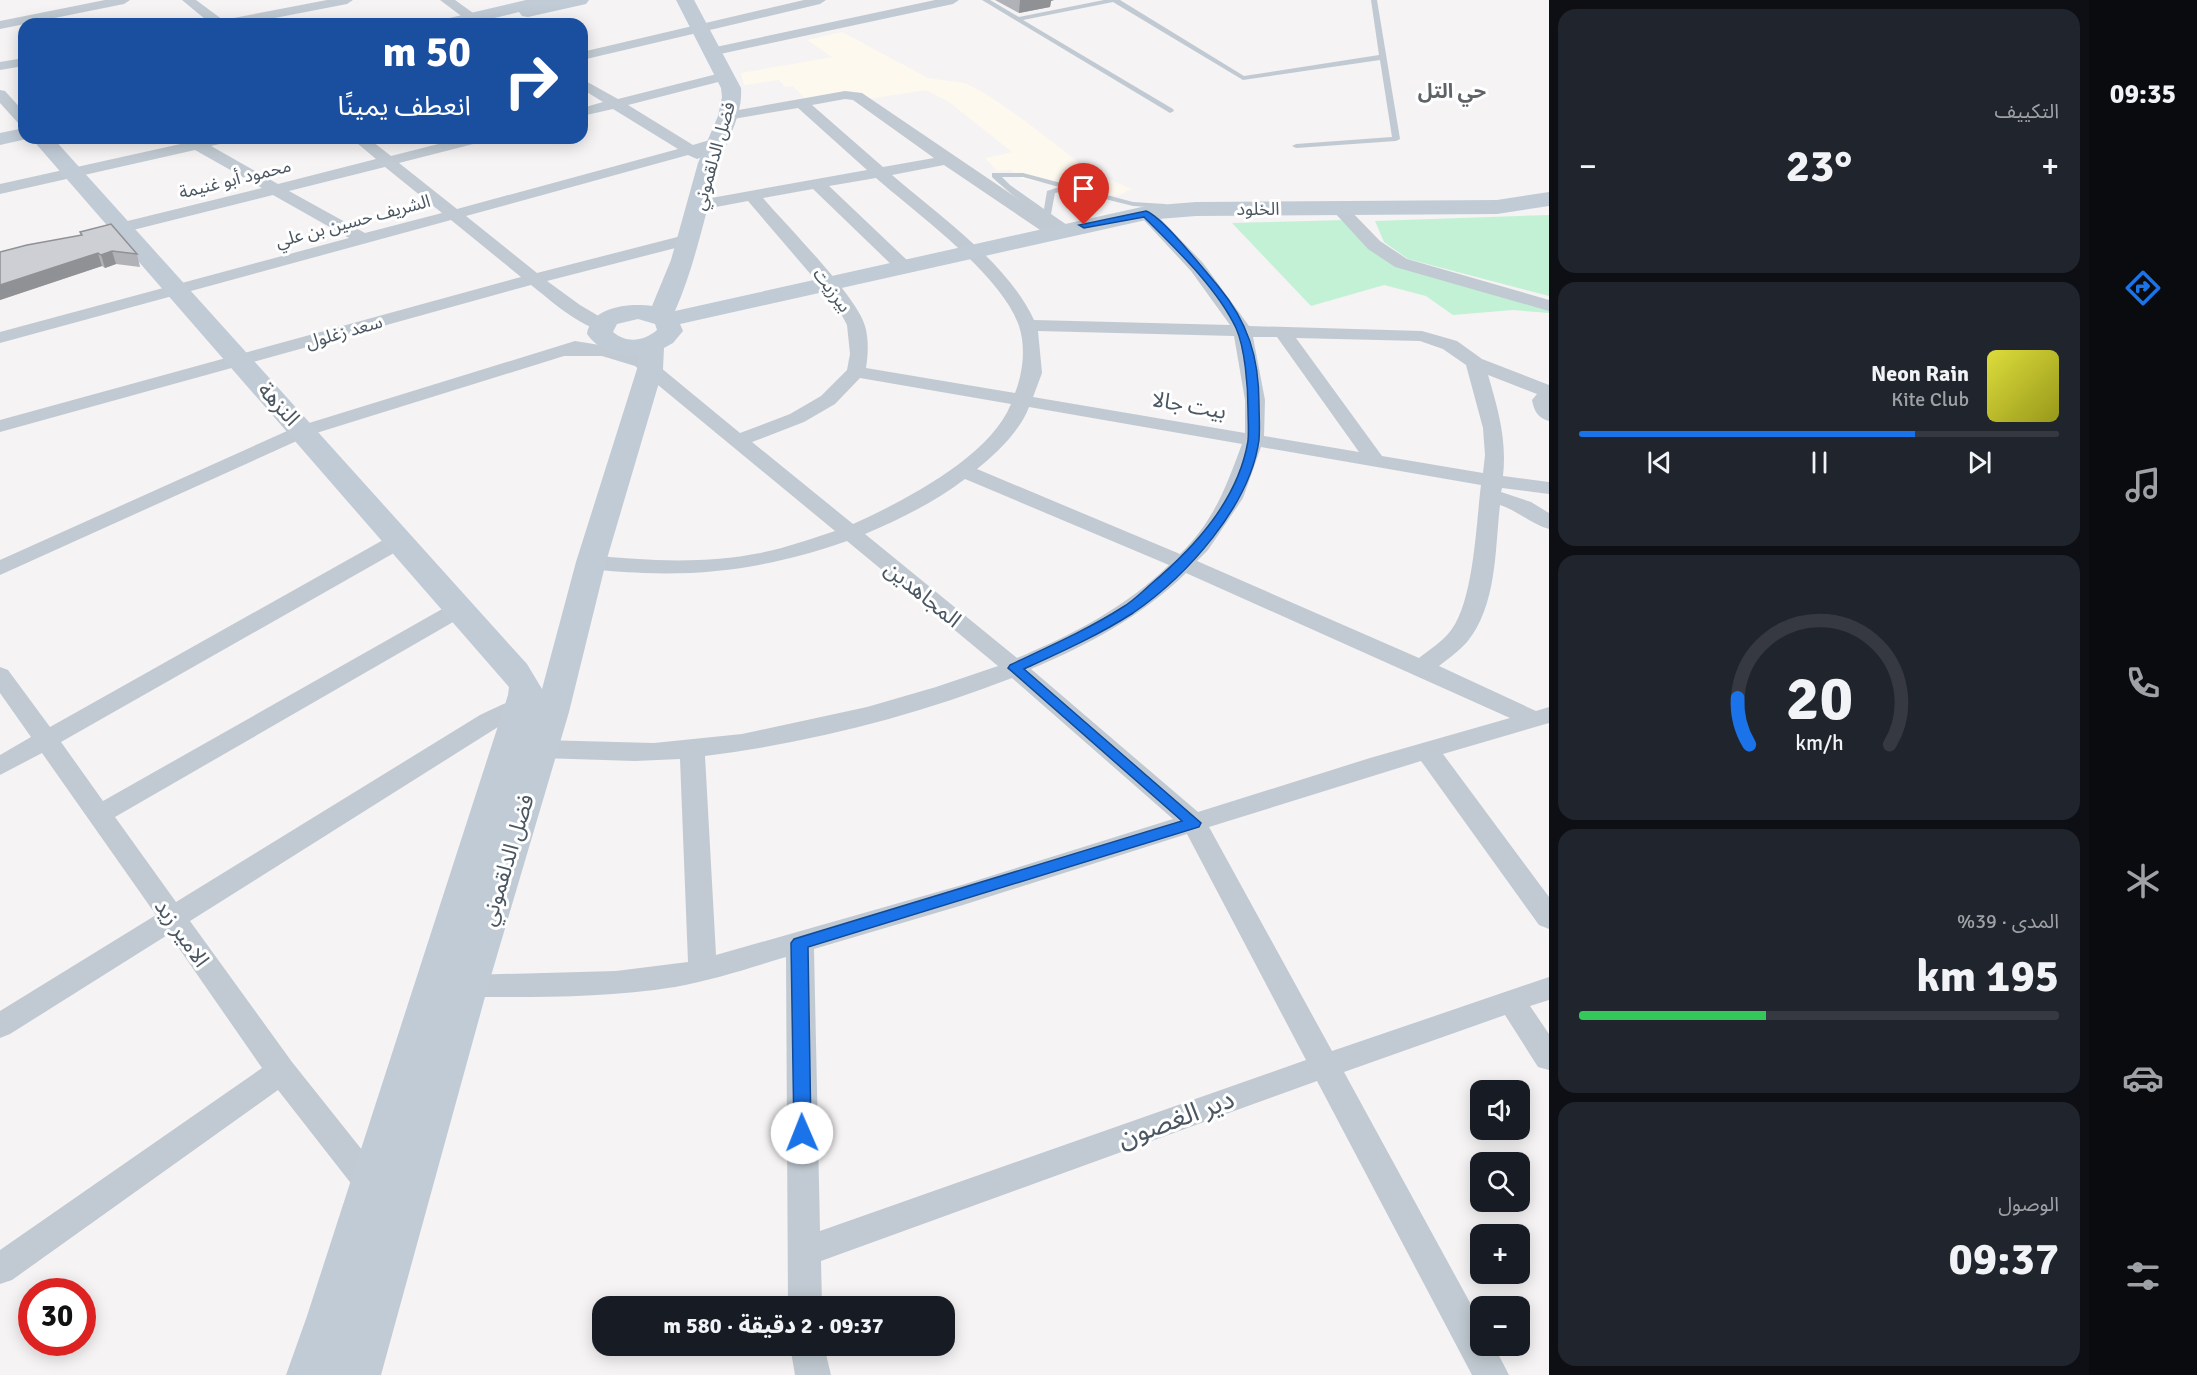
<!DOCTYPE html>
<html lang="ar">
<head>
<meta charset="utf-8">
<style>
  body { margin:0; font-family:Signika,"Noto Sans Arabic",sans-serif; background:#20242c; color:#f1f3f6; direction:rtl; height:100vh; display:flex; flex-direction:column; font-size:22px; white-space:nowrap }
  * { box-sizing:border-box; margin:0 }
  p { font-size:20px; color:#9ea1a6 }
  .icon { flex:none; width:33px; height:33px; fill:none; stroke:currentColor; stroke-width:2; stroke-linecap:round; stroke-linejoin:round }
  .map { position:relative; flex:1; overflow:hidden; direction:ltr }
  .panel { display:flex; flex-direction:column; gap:9px; padding:9px; background:#0d0f14; width:540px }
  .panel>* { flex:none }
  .banner { position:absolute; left:18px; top:18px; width:570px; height:126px; border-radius:18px; box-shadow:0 3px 15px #0003; direction:rtl; background:#1a4fa0; color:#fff; overflow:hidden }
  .buttons { position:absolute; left:1470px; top:1080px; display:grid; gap:12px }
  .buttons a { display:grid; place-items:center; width:60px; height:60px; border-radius:12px; background:#171b24; box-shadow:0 3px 15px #0003; font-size:30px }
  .speed { position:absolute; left:18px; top:1278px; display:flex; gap:12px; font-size:30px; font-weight:700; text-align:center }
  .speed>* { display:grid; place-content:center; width:78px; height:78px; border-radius:50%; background:#171b24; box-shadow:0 3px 15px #0003; line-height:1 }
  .speed .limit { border:9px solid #d22; background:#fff; color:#111 }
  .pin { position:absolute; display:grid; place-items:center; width:51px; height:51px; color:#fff; margin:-62px -26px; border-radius:50% 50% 50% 0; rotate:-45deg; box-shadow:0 0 6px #0007 }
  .pin .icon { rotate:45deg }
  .me { position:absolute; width:66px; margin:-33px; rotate:359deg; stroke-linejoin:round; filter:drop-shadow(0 0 4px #0008) }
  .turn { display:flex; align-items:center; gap:21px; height:126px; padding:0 18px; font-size:27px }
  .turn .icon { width:78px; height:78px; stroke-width:2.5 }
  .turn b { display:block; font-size:42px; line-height:51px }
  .big { font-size:45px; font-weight:800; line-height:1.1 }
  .panel .tile { flex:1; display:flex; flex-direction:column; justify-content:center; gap:9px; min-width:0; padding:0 21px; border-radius:18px; background:#20242c }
  .panel .dial { align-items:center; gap:0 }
  .dial svg { height:156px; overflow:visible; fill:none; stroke:#363941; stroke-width:7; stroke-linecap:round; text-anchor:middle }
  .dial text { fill:#f1f3f6; stroke:none }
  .song { display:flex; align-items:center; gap:18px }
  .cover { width:72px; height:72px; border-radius:9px; background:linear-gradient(135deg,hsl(60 70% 55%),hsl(60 70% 35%)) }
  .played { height:6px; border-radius:3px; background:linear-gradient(90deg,#1a73e8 70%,#363941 70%) }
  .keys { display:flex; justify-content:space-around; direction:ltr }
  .heat { display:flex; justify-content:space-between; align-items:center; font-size:33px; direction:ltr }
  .charge { height:9px; border-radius:4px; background:linear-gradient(90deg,#34c759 39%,#363941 0) }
  .trip { position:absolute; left:592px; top:1296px; width:363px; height:60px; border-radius:18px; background:#171b24; box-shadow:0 3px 15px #0003; font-weight:800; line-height:60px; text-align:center; direction:rtl }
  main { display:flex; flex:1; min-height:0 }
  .menu { display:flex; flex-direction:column; width:108px; justify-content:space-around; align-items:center; background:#090b0e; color:#9ea1a6 }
  .menu .icon { width:42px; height:42px }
  .menu .active { color:#1a73e8 }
  .menu b { font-size:27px; color:#f1f3f6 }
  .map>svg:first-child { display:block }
  .commercial { fill:#fdf9ef }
  .green { fill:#c3f1d5 }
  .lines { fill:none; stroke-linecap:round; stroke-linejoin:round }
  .lane { fill:#c1cad2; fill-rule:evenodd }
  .street { fill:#c1cad2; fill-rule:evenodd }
  .secondary { fill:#c1cbd6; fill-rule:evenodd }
  .wall { fill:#b0b2b7 }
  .shaded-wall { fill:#909195 }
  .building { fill:#cdcfd5; stroke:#909195; stroke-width:1.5 }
  .route { fill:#1a73e8; stroke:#114b97; stroke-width:1.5 }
  .labels { text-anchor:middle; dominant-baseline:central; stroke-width:6; stroke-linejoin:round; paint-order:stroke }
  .far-street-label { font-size:18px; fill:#4a5661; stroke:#fff }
  .far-neighbourhood-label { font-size:20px; font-weight:bold; fill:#5f6368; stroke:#fff }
  .street-label { font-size:22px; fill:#4a5661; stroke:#fff }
  .near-street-label { font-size:27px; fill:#4a5661; stroke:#fff }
</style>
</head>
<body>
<main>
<nav class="menu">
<b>09:35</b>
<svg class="icon active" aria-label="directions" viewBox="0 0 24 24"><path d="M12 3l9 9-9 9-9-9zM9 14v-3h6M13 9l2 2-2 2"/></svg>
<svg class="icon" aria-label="music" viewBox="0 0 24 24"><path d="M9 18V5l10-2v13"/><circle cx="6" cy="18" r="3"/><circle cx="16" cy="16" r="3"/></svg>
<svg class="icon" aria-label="phone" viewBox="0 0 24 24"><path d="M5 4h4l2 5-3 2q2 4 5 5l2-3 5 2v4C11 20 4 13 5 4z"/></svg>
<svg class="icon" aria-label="climate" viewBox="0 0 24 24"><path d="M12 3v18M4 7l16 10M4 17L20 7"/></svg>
<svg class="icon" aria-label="car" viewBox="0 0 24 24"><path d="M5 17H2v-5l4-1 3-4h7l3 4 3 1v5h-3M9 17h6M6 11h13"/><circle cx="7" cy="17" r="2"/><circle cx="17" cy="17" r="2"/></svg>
<svg class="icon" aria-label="filters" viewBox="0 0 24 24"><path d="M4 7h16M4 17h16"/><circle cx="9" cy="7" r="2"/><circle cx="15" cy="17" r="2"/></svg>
</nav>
<section class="panel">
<div class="tile"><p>التكييف</p>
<div class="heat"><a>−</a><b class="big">23°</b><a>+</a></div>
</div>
<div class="tile">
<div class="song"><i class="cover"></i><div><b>Neon Rain</b><p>Kite Club</p></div></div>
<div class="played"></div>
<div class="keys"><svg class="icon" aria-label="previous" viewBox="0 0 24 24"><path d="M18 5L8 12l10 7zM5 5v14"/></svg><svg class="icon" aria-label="pause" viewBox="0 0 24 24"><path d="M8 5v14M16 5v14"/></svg><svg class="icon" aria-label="next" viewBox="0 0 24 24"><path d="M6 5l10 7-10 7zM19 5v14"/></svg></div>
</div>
<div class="tile dial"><svg viewBox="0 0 100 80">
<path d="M14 69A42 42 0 1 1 86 69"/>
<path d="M14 69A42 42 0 0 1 8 45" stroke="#1a73e8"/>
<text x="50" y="56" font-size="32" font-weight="700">20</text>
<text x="50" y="72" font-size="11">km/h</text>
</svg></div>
<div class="tile"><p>المدى · 39%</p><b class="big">195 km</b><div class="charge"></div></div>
<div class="tile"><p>الوصول</p><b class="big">09:37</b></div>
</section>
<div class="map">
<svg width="1549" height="1375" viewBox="0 0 1549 1375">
  <rect width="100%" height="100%" fill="#f5f3f3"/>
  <path class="commercial" d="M842,32l86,46 37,5 21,11 38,26 63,49 44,20 -13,7 -96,-17 -12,-9 -13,1 -12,-13 27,-6 -63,-50 -23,-12 -57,9 -11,-7 -53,7 -12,-13 -8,1 -6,-7 -35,5 -3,-12 91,-16 -25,-17z"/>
  <g class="green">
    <path d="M1549,215v81l-141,-37 -24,-17 -9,-21z"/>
    <path d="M1346,220l55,43 148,45v5l-36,-3 -60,5 -27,-19 -42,-11 -73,21 -79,-83z"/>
  </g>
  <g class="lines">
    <g class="lane">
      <path d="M982,0h8l29,17 85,-17h16l124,76 135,-21 -8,-55h6l23,139 -4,2 -100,7 -4,-2 4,-2 96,-7 -12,-77 -137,20 -130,-78 -90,18 150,89 1,2 -4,2z"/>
      <path d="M992,173h31l110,29 32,2 4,2 -4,2 -32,-2 -64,-16 -14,3 -4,21 19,13v4h-3c-19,-7 -59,-39 -75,-54zM1002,177h21l36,10 -12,4 -3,18 -34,-24z"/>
    </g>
    <g class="street">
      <path d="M105,0h25l-6,4 -124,25v-8z"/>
      <path d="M182,0h14l27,20 104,-20h26l-6,4 -103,20h-33z"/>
      <path d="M440,0h15l25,18 -7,4 -5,-1z"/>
      <path d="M804,0h22l-6,4 -238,56v-8z"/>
      <path d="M935,0h24l-6,4 -242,52 -7,-4 7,-4z"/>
      <path d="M24,58v8l-24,4v-8z"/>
      <path d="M725,72l7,4 -2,3 -102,26 65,40 23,-7 5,2 3,3 -3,3 -18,5 2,3 -3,3 -5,2 -9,-4 -222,61 71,57 152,-39 6,1 2,4 -2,4 -148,38 33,24 27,16 3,4 -3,4c-20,5 -59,-31 -76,-44l-531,147v-12l521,-143 -70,-57 -451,123v-11l349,-94 -76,-43 -172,43 -6,-1 -2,-4 2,-4 167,-41 -67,-38 -195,44v-10l185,-41 1,-5h50l-3,3 -22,5 67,38 98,-25 -25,-21h17l23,18 71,-18h26l-3,3 -86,22 58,46 221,-60 -65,-40 -31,7v-8l21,-6 -21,-13v-10l36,20zM385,167l57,46 -77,20 -76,-42z"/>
      <path d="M0,90l5,1 19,21v13l-5,-1 -19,-21z"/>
      <path d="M845,91l17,2 199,135 2,4 -2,4h-12l-105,-71 -52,10c47,41 115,87 142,145l196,5 -39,-54 -51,-55 -2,-3 2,-3h12l51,53 46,63 173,5 35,10 25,18 67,26v36c-11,-3 -15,-10 -17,-21l5,-6 -49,-19c10,34 19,65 15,101l46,6v12l-47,-6 -1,4 30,10 18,11v16c-16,-4 -31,-18 -49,-24 -5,44 -3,101 -33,137 -8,9 -19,17 -28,24l97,45 13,-4v16l-106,31 106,143v32l-10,-4 -118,-164 -212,66 123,224 217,-74v23l-19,6 19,28v36l-11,-3 -33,-52 -161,57 136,249v25h14l15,29h-37l-155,-294 -496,180 1,45h-34l-2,-349c-37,11 -73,23 -111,30 -68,11 -138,10 -207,10l-10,-3 -4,-8 4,-8 10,-3 148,-4 72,-9 -8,-203 -45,2 -94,-3 -9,-3 -3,-6 3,-6 9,-3 113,3 88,-9 125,-27 69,-20 62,-21 -151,-125c-69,24 -131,35 -204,32 -20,-1 -41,-2 -60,-6l-3,-5 3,-5 8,-2c55,6 114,9 169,-2 26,-5 50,-14 75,-22l-200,-165 -33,-10h-38l-254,79 -310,140v-15l296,-133 279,-86 37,6 37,11 91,75 50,-19 31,-18 26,-26 3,-16 -3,-29 -11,-21 -88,-103 -48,9 -8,-5 8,-5 167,-30 -69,-62 -71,12 -7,-4 7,-4zM845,99l8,1 81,58 -51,9 -71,-62zM876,178c42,37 125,96 143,148 7,21 4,47 -4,67l-149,-25c2,-13 3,-28 -1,-42 -8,-30 -79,-101 -102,-128l50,-9 84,81h12l3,-4 -3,-4 -80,-76zM1038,331l196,5 11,64v33l-212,-36 9,-24zM1253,337h24l82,115 -95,-16 1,-36zM1296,338l124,3 23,8 23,16 17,63 2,27 -2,18 -101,-17zM860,378l151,26c-21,53 -109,98 -158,120l-101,-82 52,-20 31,-18zM1029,407l213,37c-16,43 -28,77 -62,110l-203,-85c19,-15 43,-38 52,-62zM1261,447l220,38c-5,38 -7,121 -33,149 -8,9 -19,16 -29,24l-222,-97 11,-11 35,-52zM965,479l204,86c-43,42 -97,70 -152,93l-152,-124c35,-15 70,-32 100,-55zM1186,573l324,145 -140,40 -172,54 -167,-143c57,-24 111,-53 155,-96zM1012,678l161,141 -211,66 -246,70 -11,-199c104,-13 209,-40 307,-78zM1187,834l119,226 -486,171 -6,-282 149,-44z"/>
      <path d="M1340,204l6,2 34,35 27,18 142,41v11l-154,-44 -27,-18 -34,-37 -2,-3 2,-3z"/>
      <path d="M400,534l8,1 3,5 -3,5 -347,197 42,59 348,-197 8,-2 8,2 3,5 -3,5 -352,203 61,85 304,-187c16,-7 33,-19 50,-15l3,6 -3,6 -32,15 -308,194 102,141 90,113 5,10 -5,10 -11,4 -11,-4 -82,-105 -266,190 -12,4v-34l262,-182 -93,-134 -159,100 -10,4v-27l156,-96 -114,-162 -42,22v-20l31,-18 -31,-44v-26l8,3 42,57 342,-192z"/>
      <path d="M790,1346h34l7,29h-36z"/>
    </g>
    <g class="secondary">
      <path d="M526,0h63l-3,4 -58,13 -6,-1 -3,-4 -49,12h-32l3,-4z"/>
      <path d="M676,0h18l47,88c2,28 -14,50 -21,75 -15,50 -24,100 -45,148l471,-105 50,-4 301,-2 52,-8v14l-52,8 -301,2 -50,4 -466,104 3,7 -10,12 -9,5 -1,21 -57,193 -37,150 -81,274 -107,389h-95l21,-59 201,-621 1,-8 -478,-549 -31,7v-12l24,-5v10h29l474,526 15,25 34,-127 61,-193 1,-14c-20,1 -39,-4 -51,-21 4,-28 43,-31 65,-28l19,-46 27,-97 20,-47 4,-19 -1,-9zM638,319l17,5 2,6c-13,11 -30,14 -44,2l4,-8z"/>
    </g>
  </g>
  <g class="wall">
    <path d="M995,0h59l-3,1 -1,6 -31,6z"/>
    <path d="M80,232l57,22 3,13 -24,-3 -11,4 -3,-2 -102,34v-48l81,-16z"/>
  </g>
  <g class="shaded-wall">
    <path d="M1020,0h34l-3,1 -1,6 -31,6z"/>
    <path d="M112,251l4,13 -11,4 -4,-13z"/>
    <path d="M98,253l4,13 -102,34v-15z"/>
  </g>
  <path class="building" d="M111,224l26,30 -25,-3 -11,4 -3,-2 -98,32v-33l27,-7 55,-10 -2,-3z"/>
  <path class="route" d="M1146,211c17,6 58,59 72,75 30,36 41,71 41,118 0,11 1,24 0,36 -9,66 -72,136 -126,173 -34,22 -72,39 -109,56l177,154 -2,4 -391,120 3,186 -2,6 -7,2 -6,-2 -2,-6 -3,-190 3,-4 388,-118 -174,-153 2,-3c38,-18 77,-35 113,-58 10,-6 19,-15 28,-23 44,-37 87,-84 97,-143 1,-10 0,-22 0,-32 0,-22 -3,-61 -12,-81 -19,-40 -60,-79 -92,-111l-60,11 -5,-3z"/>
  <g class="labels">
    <g class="far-street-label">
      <text transform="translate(714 156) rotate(-74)">فضل الدلقموني</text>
      <text transform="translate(235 179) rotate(-14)">محمود أبو غنيمة</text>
      <text x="1258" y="209">الخلود</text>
      <text transform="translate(353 221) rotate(-15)">الشريف حسين بن علي</text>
      <text transform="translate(832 290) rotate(53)">بيرزيت</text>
      <text transform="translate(344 332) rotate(-16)">سعد زغلول</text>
    </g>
    <g class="far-neighbourhood-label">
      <text x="1452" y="91">حي التل</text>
    </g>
    <g class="street-label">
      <text transform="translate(279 404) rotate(48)">النزهة</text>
      <text transform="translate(1189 405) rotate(10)">بيت جالا</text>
      <text transform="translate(923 594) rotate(39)">المجاهدين</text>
      <text transform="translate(507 860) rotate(-73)">فضل الدلقموني</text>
      <text transform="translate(182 933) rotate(55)">الامير زيد</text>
    </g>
    <g class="near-street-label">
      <text transform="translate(1176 1119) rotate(-20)">دير الغصون</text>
    </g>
  </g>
</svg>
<div class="buttons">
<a><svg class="icon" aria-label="sound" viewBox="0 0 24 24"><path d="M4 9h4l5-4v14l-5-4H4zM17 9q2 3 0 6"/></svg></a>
<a><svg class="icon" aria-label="search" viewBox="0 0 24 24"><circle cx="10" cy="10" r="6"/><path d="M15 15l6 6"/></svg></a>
<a>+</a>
<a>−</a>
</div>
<div class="speed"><div class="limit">30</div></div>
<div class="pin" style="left:1084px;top:225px;background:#d93025"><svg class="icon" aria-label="arrive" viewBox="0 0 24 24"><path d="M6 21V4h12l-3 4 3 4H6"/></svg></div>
<svg class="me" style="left:802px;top:1133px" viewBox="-20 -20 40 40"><circle r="19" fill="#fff"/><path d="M0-13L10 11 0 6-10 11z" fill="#1a73e8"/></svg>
<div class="trip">09:37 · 2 دقيقة · 580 m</div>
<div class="banner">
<div class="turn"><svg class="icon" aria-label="right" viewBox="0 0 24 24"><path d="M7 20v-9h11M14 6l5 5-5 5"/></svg><div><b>50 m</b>انعطف يمينًا</div></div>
</div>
</div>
</main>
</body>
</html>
